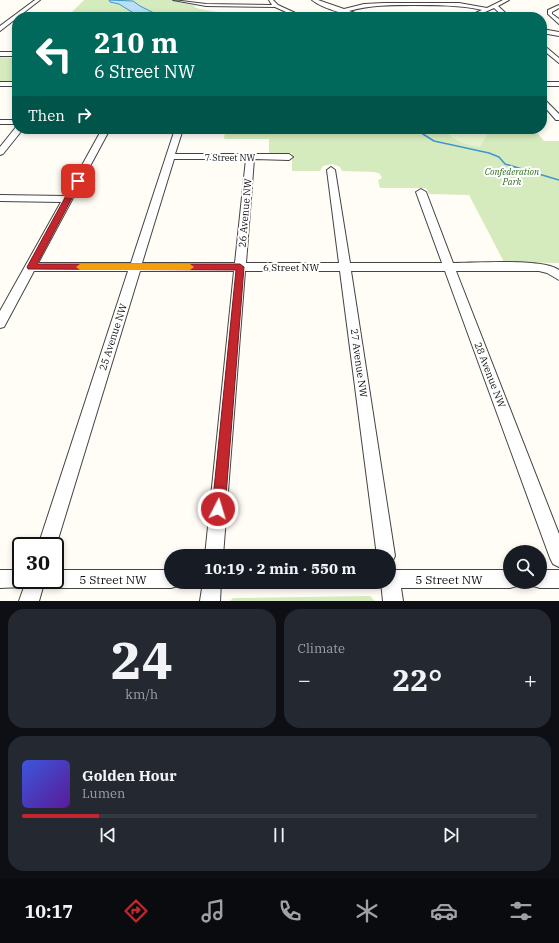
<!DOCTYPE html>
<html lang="en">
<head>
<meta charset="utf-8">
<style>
  body { margin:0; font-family:"IBM Plex Serif",serif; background:#242831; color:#f1f3f6; height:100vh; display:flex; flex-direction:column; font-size:15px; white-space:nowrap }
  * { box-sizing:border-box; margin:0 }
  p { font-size:13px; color:#9ea1a6 }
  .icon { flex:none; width:22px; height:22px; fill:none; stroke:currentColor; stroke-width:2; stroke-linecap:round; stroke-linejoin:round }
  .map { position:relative; height:601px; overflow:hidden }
  .details { display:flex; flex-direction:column; gap:8px; padding:8px; background:#0d0f14; flex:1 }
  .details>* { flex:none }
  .banner { position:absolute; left:12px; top:12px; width:535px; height:122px; border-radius:16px; box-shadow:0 2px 6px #0003; background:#00695c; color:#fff; overflow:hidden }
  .buttons { position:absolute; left:503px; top:545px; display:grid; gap:8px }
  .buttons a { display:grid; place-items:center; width:44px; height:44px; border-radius:50%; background:#171b24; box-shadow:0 2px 6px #0003; font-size:20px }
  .speed { position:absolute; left:12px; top:537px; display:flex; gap:8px; font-size:20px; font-weight:700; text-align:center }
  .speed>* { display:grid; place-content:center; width:52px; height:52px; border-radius:50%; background:#171b24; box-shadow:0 2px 6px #0003; line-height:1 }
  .speed .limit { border:2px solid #111; border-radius:6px; background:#fff; color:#111 }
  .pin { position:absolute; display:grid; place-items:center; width:34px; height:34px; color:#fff; margin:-17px; border-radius:8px; box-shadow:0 2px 6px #0006 }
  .me { position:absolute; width:44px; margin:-22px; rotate:5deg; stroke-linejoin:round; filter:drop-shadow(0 0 3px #0008) }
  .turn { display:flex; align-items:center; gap:14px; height:84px; padding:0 16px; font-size:18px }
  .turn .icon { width:52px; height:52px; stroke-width:2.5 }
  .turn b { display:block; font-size:28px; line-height:34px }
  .then { display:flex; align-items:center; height:38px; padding:0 16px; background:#0003; gap:8px; font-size:15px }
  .big { font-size:30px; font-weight:700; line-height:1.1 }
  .details .tile { flex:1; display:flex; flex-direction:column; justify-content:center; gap:6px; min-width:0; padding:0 14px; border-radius:16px; background:#242831 }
  .details .dial { align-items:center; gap:0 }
  .dial b { font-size:52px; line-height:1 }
  .song { display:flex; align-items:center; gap:12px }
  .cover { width:48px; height:48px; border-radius:6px; background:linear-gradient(135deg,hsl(230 70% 55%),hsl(270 70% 35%)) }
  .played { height:4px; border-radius:2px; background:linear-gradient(90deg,#c4262e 15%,#363941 15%) }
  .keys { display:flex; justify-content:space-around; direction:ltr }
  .heat { display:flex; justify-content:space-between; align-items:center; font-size:22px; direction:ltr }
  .details .tiles { flex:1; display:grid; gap:8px; grid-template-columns:1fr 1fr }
  .tile:last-child { grid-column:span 2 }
  .trip { position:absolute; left:164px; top:549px; width:232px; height:40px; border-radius:20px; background:#171b24; box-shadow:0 2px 6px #0003; font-weight:700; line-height:40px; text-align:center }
  .tab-bar { display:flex; height:64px; justify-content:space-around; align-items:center; background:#090b0e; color:#9ea1a6 }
  .tab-bar .icon { width:28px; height:28px }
  .tab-bar .on { color:#c4262e }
  .tab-bar b { font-size:18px; color:#f1f3f6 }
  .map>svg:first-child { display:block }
  .green { fill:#d5ebbd }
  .pitch { fill:#e6f2cf }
  .water { fill:#b9e0f7; stroke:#3f96cf }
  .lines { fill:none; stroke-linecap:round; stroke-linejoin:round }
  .stream { stroke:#3f96cf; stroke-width:1.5 }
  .minor-casing { stroke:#444; stroke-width:2 }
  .minor { fill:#fff; fill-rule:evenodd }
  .route { fill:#c4262e; stroke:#7f191e }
  .slow { fill:#f59e0b }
  .labels { text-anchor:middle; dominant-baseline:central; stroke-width:4; stroke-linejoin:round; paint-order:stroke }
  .far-street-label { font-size:9px; fill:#111; stroke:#fff }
  .far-park-label { font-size:9px; font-style:italic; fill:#2f6b1f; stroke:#fff }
  .street-label { font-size:10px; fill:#111; stroke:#fff }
  .near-street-label { font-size:12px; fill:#111; stroke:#fff }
</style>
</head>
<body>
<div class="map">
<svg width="559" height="601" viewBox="0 0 559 601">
  <rect width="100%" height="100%" fill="#fffdf5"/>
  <g class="green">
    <path d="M84,0h87l25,6 -2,1c8,3 16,4 25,5 17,2 34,-3 50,5h-202z"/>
    <path d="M0,57l17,1v24h-17z"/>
    <path d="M214,129h320l10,12h15v122l-55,-1 -35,-67 -40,-1 -3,-6h-46l-2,-8 4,-2 -2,-4 -5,-2 -33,-1 -2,-4 -7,-3 -10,2 -3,5h-28v-18h-23v-14h-45l1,-8h-12z"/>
    <path d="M370,596l5,5h-145l3,-3z"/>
  </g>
  <path class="pitch" d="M444,129h46l-10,18c-14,-2 -28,-6 -36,-18z"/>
  <path class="water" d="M109,0l24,1 7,5 22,11h-22l-21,-13 -9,-2z"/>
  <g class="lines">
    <path class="stream" d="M415,129l19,12 55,12 10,4 6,7 54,16"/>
    <g class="minor-casing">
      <g id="minor">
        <path d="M35,0h5l-40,31v-5z"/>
        <path d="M173,0l33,4 66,1 -3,-5h4l5,5 26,12h-7l-22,-10 -69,-1z"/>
        <path d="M312,0h6l26,9 20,-5 20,-1h75l28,5 16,-8h6l-11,6 12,11h-6l-10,-9 -20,9h-7l15,-7c-23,-5 -45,-5 -68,-5 -23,0 -44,0 -65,6l18,6c-15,0 -44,-8 -55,-17z"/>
        <path d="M559,5v3l-7,4v2l7,5v5l-11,-10v-4z"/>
        <path d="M542,29l17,3v4l-17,-3z"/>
        <path d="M543,48h4l12,10v5l-16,-13z"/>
        <rect x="0" y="52" width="17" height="4"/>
        <rect x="0" y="82" width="17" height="4"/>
        <rect x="542" y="82" width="17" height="4"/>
        <path d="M542,98l2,1 15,15v6h-3l-14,-16z"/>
        <rect x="0" y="120" width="17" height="4"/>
        <path d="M16,127l1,2h6l-20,25 -3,1v-8z"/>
        <path d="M102,129h8l-72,134h93l44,-134h8l-8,25h114l4,3 -4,3 -35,-1 -8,104h93l-12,-93 4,-3 4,3 15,93h92l-26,-71 5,-3 5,3 27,71c23,0 90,-5 106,7v10l-12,-7 -8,-2h-83l103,263v33l-6,-3 -3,-6 -105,-287h-94l44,285 -3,6 -3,2v-8h-12l-37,-285h-95l-22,285h-18l29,-285h-94l-84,275 -1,2v-2h-17l90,-275h-94l-30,56 -4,1v-17l61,-109 -61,-1v-6l65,1zM174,159h72l-11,104h-93z"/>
        <path d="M389,566l7,4h114v12h8l-1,4 -7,2h-109l2,13h-20l-2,-19h8z"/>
        <path d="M0,570h21v10h24l-6,21h-20l5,-14 -24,1z"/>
        <path d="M55,570h116v12h8l-1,4 -7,2h-116l-7,-2 -2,-6h9z"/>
        <path d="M540,570h19v18h-19l-7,-2 -1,-4h8z"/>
        <path d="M203,582h18l-1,19h-20z"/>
      </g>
    </g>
    <use href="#minor" class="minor"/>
  </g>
  <path class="route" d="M78,179l3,2 -44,83h203l4,3 -19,242 -2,4 -5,2 -4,-2 -2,-4 24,-239 -208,-1 -1,-2 47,-86z"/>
  <path class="slow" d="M80,264h110l4,3 -4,3h-110l-4,-3z"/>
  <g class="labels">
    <g class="far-street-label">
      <text x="230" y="157">7 Street NW</text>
    </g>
    <g class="far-park-label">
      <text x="512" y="171">Confederation<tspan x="512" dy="10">Park</tspan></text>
    </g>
    <g class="street-label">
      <text transform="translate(245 213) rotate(-85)">26 Avenue NW</text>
      <text x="291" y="267">6 Street NW</text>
      <text transform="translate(113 337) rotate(-72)">25 Avenue NW</text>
      <text transform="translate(359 363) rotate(82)">27 Avenue NW</text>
      <text transform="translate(490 375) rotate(69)">28 Avenue NW</text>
    </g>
    <g class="near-street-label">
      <text x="113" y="579">5 Street NW</text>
      <text x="449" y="579">5 Street NW</text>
    </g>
  </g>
</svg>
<div class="buttons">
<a><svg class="icon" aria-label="search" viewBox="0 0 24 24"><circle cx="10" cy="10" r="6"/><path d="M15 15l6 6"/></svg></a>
</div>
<div class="speed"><div class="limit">30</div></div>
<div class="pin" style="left:78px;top:181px;background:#d93025"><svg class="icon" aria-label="arrive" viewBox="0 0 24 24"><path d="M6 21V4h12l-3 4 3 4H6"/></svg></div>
<svg class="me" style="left:218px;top:509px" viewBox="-20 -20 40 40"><circle r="17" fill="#c4262e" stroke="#fff" stroke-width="3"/><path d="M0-11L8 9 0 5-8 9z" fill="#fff"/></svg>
<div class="trip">10:19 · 2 min · 550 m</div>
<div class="banner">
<div class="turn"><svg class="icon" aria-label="left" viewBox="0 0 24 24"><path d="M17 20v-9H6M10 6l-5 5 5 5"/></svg><div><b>210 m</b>6 Street NW</div></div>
<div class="then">Then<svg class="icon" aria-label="right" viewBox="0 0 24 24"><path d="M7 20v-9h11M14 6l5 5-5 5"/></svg></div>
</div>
</div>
<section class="details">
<div class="tiles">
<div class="tile dial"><b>24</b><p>km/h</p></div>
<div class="tile"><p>Climate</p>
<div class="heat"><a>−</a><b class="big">22°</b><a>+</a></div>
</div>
<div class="tile">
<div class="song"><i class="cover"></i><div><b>Golden Hour</b><p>Lumen</p></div></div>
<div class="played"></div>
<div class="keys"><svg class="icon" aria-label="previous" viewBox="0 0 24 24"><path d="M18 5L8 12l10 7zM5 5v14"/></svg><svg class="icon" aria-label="pause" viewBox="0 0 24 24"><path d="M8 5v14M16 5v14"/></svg><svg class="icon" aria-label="next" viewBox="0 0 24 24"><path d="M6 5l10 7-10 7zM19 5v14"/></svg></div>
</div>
</div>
</section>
<nav class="tab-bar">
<b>10:17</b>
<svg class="icon on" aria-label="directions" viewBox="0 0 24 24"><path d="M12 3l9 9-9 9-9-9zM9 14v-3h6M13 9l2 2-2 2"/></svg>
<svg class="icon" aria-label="music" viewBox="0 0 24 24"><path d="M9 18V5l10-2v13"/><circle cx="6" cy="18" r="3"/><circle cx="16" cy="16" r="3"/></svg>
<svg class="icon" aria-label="phone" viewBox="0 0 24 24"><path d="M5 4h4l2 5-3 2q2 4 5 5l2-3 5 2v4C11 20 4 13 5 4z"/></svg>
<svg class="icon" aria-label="climate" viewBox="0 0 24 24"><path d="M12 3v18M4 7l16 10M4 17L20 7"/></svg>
<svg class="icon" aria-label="car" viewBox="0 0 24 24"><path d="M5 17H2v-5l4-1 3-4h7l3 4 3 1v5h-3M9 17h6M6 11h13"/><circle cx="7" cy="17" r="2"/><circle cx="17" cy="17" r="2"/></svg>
<svg class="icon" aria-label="filters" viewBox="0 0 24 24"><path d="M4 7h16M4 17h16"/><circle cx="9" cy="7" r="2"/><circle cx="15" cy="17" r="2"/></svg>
</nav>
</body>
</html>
